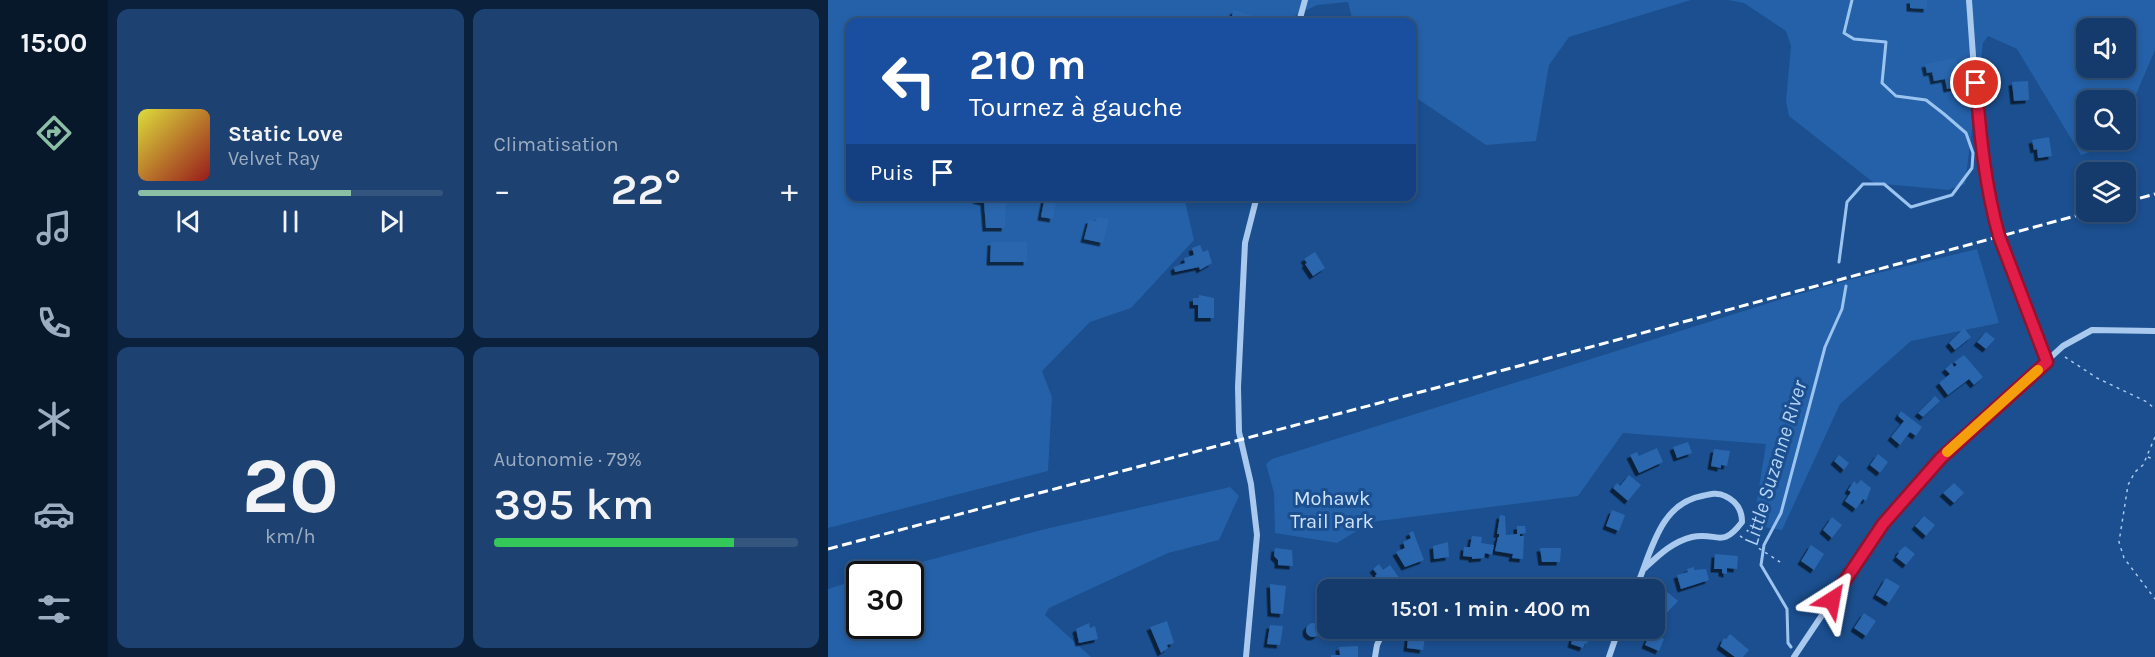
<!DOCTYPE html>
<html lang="fr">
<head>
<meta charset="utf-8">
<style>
  body { margin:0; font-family:Karla,sans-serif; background:#1d4271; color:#f1f3f6; height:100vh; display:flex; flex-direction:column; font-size:22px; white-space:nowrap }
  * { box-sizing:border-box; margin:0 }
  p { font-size:20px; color:#9dadc1 }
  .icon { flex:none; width:33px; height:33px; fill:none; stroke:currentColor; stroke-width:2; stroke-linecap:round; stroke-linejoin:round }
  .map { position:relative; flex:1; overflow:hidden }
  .side { display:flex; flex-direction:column; gap:9px; padding:9px; background:#0b203b; width:720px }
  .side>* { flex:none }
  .guide { position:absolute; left:18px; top:18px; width:570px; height:183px; border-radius:12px; box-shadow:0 3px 9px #0003,0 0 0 2px #33557e; background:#1a4fa0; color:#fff; overflow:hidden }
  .buttons { position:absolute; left:1248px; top:18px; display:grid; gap:12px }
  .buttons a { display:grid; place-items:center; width:60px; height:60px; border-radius:12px; background:#143b6b; box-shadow:0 3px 9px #0003,0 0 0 2px #33557e; font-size:30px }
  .speed { position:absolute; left:18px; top:561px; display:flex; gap:12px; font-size:30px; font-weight:700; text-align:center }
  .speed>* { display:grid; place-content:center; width:78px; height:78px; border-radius:50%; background:#143b6b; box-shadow:0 3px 9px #0003,0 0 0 2px #33557e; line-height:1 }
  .speed .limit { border:3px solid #111; border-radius:9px; background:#fff; color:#111 }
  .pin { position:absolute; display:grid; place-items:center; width:51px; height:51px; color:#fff; margin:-26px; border:3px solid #fff; border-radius:50%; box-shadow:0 2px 6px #0007 }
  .me { position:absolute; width:66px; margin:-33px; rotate:34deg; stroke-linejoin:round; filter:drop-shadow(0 0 4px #0008) }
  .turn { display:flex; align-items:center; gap:21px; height:126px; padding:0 24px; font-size:27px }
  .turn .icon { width:78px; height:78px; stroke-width:2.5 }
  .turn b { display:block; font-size:42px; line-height:51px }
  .then { display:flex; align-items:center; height:57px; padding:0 24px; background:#0003; gap:12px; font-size:22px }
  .big { font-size:45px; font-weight:600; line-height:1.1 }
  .side .tile { flex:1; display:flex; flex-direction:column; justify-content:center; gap:9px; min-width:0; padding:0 21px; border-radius:12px; background:#1d4271 }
  .side .dial { align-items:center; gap:0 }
  .dial b { font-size:78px; line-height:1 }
  .song { display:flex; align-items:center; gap:18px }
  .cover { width:72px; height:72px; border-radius:9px; background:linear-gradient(135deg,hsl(60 70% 55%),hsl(0 70% 35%)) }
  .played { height:6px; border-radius:3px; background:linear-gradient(90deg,#8abfa5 70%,#33557e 70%) }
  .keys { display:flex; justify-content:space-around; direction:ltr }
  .heat { display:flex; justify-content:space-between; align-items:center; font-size:33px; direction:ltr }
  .charge { height:9px; border-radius:4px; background:linear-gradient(90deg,#34c759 79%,#33557e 0) }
  .side .tiles { flex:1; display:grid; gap:9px; grid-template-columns:repeat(2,1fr) }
  .trip { position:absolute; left:489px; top:579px; width:348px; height:60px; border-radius:12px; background:#143b6b; box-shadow:0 3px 9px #0003,0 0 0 2px #33557e; font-weight:600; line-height:60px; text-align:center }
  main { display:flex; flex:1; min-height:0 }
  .tabs { display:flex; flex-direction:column; width:108px; justify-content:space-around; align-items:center; background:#08182b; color:#9dadc1 }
  .tabs .icon { width:42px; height:42px }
  .tabs .current { color:#8abfa5 }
  .tabs b { font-size:27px; color:#f1f3f6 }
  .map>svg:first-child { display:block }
  .green { fill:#2461a8; fill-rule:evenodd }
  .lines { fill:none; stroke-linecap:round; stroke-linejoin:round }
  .stream { stroke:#9cc4f0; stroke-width:3 }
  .building { fill:#2a66ad; filter:url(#shadow) }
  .path { stroke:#a9c9ee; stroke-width:1.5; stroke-dasharray:3 4.5; stroke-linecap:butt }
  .minor { stroke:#a9c9ee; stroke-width:6 }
  .rail { stroke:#fff; stroke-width:3; stroke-dasharray:10 4.5; stroke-linecap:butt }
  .route-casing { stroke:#92132f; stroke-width:15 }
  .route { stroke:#e11d48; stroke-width:10 }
  .slow { stroke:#f59e0b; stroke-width:10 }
  .labels { text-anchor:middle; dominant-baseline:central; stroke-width:6; stroke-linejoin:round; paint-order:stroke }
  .park-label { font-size:20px; fill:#cfe3fa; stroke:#1b4f8f }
  .water-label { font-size:21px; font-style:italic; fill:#b5d3f5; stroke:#1b4f8f }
</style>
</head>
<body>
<main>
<nav class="tabs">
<b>15:00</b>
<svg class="icon current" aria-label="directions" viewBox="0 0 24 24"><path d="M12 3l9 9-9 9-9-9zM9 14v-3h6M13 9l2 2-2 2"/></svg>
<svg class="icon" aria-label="music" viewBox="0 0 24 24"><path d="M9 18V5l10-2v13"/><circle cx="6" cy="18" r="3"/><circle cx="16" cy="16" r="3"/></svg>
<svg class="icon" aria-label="phone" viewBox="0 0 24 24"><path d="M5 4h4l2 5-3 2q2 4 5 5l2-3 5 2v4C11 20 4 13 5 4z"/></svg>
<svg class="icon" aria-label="climate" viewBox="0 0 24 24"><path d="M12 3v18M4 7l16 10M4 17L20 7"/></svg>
<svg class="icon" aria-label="car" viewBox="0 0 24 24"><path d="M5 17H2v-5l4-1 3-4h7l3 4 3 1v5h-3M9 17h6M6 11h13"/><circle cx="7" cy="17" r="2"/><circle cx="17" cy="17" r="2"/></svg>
<svg class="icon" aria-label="filters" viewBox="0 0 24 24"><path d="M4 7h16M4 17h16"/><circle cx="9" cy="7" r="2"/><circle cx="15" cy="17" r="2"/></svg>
</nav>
<section class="side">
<div class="tiles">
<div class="tile">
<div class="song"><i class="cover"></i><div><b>Static Love</b><p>Velvet Ray</p></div></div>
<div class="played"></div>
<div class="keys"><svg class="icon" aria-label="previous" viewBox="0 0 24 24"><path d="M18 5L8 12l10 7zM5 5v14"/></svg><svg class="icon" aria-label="pause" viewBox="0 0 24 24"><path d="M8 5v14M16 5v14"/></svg><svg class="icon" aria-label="next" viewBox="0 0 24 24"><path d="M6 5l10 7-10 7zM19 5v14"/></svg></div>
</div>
<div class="tile"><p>Climatisation</p>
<div class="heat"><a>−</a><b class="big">22°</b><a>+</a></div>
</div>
<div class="tile dial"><b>20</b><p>km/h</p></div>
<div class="tile"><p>Autonomie · 79%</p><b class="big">395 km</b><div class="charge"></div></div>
</div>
</section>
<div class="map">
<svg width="1327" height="657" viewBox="0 0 1327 657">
  <defs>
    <filter id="shadow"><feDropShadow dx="-3.5" dy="3.5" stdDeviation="0" flood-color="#0009"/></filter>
  </defs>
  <rect width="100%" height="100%" fill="#1b4f8f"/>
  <g class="green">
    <path d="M0,0h863l-122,37 -20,28 -13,76 -50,4 -74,-50v-73h-59l-5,-20 -31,3 -35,17h-432v174l334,1 10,43 -63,68 -41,14 -48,49 10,26 -4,74 -220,57z"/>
    <path d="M900,0h427v50l-29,68v-18h-40v40h26l-4,6 -27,9 -64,-106 -29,-13 -5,7 -18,141 -17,6 -74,-7 -85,-67 -3,-15 5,-55 -5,-15 -42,-28zM1258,28h40v40h-40z"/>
    <path d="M1149,249l22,74 -88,18 -71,63 -58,126 -29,-5 13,-81 -143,-11 -45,63 -207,26 -34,21 -62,-10 -1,-40 -8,-29 6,-5 513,-161 64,-18z"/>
    <path d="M402,487l9,9 -20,44 -51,13 -119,55 -4,7 46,42h-263v-68l31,-10 1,47h50v-52h-33l164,-44z"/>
  </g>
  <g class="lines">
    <g class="stream">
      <path d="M1011,262l8,-60 16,-18h21l27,23 41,-12 20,-27 1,-15 -7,-20 -22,-19 -18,-14 -30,-4 -14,-13 4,-41 -32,-3 -10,-6 8,-33"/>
      <path d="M963,647l-3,-4 -1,-34 -26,-44 3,-20 17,-32 44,-166 17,-38 4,-23"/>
    </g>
  </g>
  <g class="building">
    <path d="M1082,0h17v9l-17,-1z"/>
    <path d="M406,10l18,6 -2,6h-20z"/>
    <path d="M1128,58l5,28 -14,3 -2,-10 -11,2 -2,-9 -5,1 -2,-9z"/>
    <path d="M1200,81l1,19 -15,1 -2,-19z"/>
    <path d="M1221,137l3,19 -14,2 -1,-9 -3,1 -2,-10z"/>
    <path d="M148,196h30l-1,32h-19l-2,-26 -8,-2z"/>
    <path d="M217,196l12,1 -4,22 -12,-2z"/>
    <path d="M269,217l12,2 -6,24 -19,-4 5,-19 7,1z"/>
    <path d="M163,242h36v20h-37z"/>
    <path d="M372,245l3,7 5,-2 4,13 -12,7 -1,-3 -24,5 -1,-5 11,-4 -1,-5 10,-3 -2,-7z"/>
    <path d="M487,252l10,16 -12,8 -8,-12 2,-1 -3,-4z"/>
    <path d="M371,295l15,3v20h-16v-13h-5v-7h6z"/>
    <path d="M1136,328l7,9 -16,13 -6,-7z"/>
    <path d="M1158,332l9,7 -9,10 -9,-7z"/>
    <path d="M1136,355l19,22 -9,8 -5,-6 -21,16 -9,-12 11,-9 -5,-5 7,-6 2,4 3,-2 -3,-3z"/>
    <path d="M1107,396l5,5 -17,16 -5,-4z"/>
    <path d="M1073,411l21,16 -6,9 -6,-4 -10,13 -9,-8 13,-16 -6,-5z"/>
    <path d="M860,442l4,11 -15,5 -4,-11z"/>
    <path d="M829,448l6,14 -24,11 -9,-18 7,-3 2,4z"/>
    <path d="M886,449l16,2 -3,15 -6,-1v3l-10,-2z"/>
    <path d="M1050,454l10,8 -8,11 -10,-8z"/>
    <path d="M1011,455l10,8 -5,7 -10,-9z"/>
    <path d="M801,475l12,10 -13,16 -15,-13 4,-5 3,3z"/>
    <path d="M1033,480l10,8 -5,13 -3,-2 -7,10 -11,-8 6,-9 -3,-2 6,-9 3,3z"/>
    <path d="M1126,483l10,10 -10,10 -11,-10z"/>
    <path d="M784,510l13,5 -6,16 -13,-5z"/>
    <path d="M672,515l5,1 1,19 11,-1v-8h8l1,7 -6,1v2h4l-1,23 -11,-1 1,-4 -18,-3 3,-14h1v-3h-2z"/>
    <path d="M1096,516l11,9 -9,11 -11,-10z"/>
    <path d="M1004,517l10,8 -10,13 -9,-8z"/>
    <path d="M585,531l11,29 -19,7 -9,-15 9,-4 -2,-6 8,-4 -2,-5z"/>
    <path d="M644,536l10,1 -1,6 13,2 -2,10 -7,-2 -1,5 -12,1v-2l-9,-1 1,-9h6z"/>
    <path d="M620,542l1,15 -15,2 -1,-13z"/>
    <path d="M983,545l13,9 -10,16 -13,-9z"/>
    <path d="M1077,546l10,8 -9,11 -10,-8 3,-4 -1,-1z"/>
    <path d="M447,548l17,2 1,16 -15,-1v-5l-4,-4z"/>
    <path d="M712,548h21l-1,14h-18z"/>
    <path d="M887,554l23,2 -1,13 -10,-1v6l-5,-1v-4h-8z"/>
    <path d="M551,564l4,6 7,-5 10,14 -15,11 -10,-14 2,-2 -4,-5z"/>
    <path d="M866,567v3l12,-1 3,11 -28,9 -4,-14 11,-3 -1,-3z"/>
    <path d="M1058,578l14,8 -11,17 -13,-8z"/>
    <path d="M442,584l16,2 -3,28 -12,-1z"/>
    <path d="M838,591l12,10 -12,13 -11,-11z"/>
    <path d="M1036,613l12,8 -10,15 -12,-8z"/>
    <path d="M339,621l7,22 -7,2 1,3 -7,5 -11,-26z"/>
    <circle cx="485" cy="630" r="7"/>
    <path d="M261,623l1,5 5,-2 3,13 -19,4 -3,-14z"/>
    <path d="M442,625l13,1 -3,19 -13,-1z"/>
    <path d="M581,629l17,3 -3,18 -16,-2z"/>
    <path d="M747,629l13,4 -2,6 2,1 -1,4 -2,-1 -2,5 -12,-4z"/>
    <path d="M822,633l14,6 -5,12 -14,-6z"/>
    <path d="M902,634l19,16 -6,7h-8l-15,-11 4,-8 2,1z"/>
    <path d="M530,646v11h-27v-2h9l-1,-8z"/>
  </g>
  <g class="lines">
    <g class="path">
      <path d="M1237,357l32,21 50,24 8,7"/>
      <path d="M1327,437l-12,28 -8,7 -7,13 -9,57 5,16 31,41"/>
      <path d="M1320,457l7,3"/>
      <path d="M912,536l40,26"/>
    </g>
    <g class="minor">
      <path d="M1141,0c6,79 9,159 30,236l48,126"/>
      <path d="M471,22l6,-22"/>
      <path d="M654,590h124"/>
      <path d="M807,590c16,-35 23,-86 67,-94 8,-2 16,-4 23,0 11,5 17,14 17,26 -21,28 -25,9 -50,15 -20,5 -33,18 -47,31"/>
      <path d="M418,657l11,-122 -6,-51 -12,-52 -1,-45 7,-144 12,-47"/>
      <path d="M547,657l2,-12 8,-17"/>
      <path d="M781,657l10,-29"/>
      <path d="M966,657l89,-133 57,-66 123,-112 29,-16 63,1"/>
    </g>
    <g class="rail">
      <path d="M1298,202l29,-8"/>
      <path d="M0,549l770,-204 492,-133"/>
    </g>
  </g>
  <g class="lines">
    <g class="route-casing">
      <path id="route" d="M1004,600l51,-76 58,-66 106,-96 -48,-126c-14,-50 -19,-102 -23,-153"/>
    </g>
    <use href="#route" class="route"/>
    <path class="slow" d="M1119,452l91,-82"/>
  </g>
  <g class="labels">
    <g class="park-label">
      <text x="504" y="498">Mohawk<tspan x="504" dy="23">Trail Park</tspan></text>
    </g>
    <g class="water-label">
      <text transform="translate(947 463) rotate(-73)">Little Suzanne River</text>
    </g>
  </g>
</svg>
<div class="buttons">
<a><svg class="icon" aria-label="sound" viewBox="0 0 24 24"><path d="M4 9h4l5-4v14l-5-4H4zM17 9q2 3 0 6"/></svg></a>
<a><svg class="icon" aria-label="search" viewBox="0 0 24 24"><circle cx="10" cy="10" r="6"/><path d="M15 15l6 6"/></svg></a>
<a><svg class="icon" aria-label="layers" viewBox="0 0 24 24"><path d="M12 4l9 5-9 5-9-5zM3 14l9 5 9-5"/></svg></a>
</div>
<div class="speed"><div class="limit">30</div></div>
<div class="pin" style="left:1148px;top:83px;background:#d93025"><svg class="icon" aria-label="arrive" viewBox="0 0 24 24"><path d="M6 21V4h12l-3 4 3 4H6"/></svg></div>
<svg class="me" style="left:1004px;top:600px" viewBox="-20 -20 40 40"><path d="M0-17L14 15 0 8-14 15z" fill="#e11d48" stroke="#fff" stroke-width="4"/></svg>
<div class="trip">15:01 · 1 min · 400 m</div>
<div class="guide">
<div class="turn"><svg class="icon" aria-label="left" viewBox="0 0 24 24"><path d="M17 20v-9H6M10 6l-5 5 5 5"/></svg><div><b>210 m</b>Tournez à gauche</div></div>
<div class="then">Puis<svg class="icon" aria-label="arrive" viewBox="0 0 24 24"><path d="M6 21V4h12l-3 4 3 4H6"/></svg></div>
</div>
</div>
</main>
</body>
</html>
